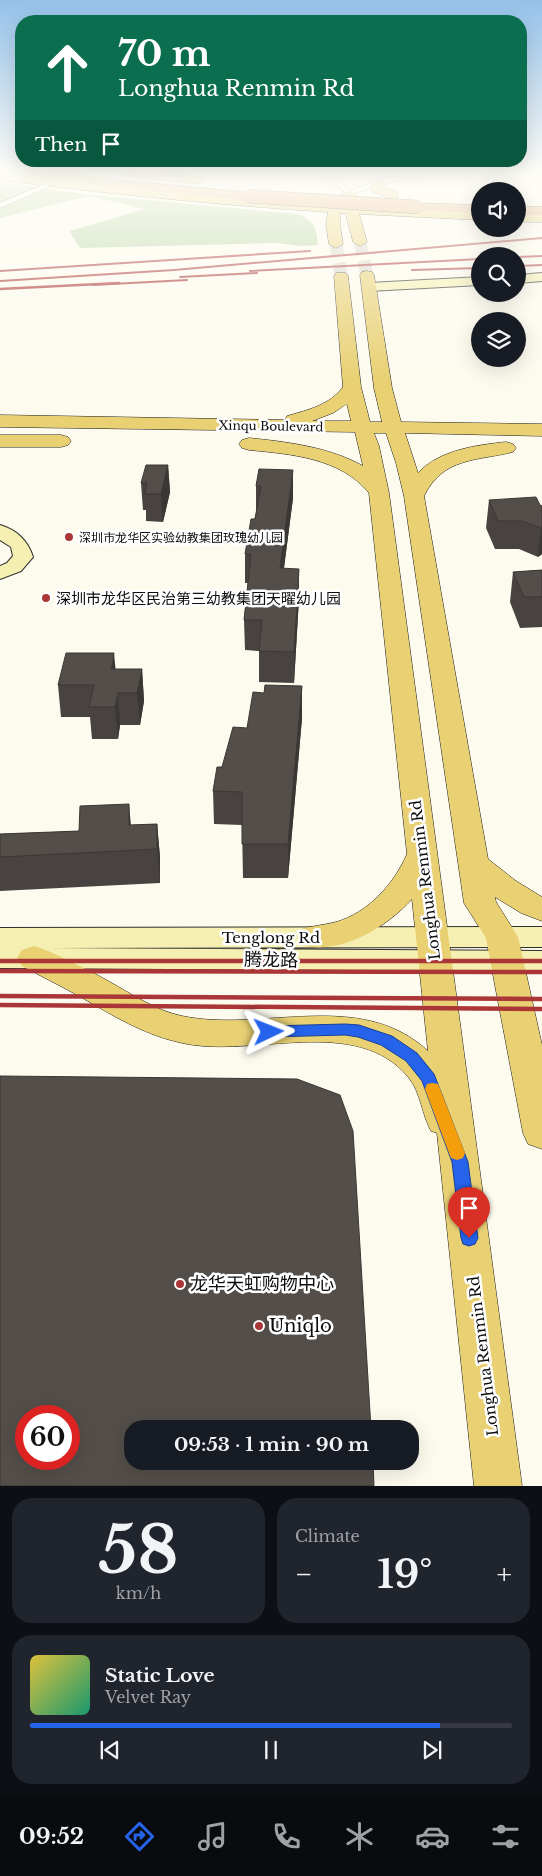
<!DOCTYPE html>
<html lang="en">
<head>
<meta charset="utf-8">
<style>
  body { margin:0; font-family:"Libre Baskerville","Noto Sans SC",serif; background:#20242c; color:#f1f3f6; height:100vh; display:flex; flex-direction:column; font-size:19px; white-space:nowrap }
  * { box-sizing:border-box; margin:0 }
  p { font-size:16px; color:#9ea1a6 }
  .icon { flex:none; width:28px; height:28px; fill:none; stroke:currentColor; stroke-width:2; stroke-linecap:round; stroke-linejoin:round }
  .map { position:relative; height:1486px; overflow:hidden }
  .details { display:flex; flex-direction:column; gap:12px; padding:12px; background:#0d0f14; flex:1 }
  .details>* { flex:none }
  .hud { position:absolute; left:15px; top:15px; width:512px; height:152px; border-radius:20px; box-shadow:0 5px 20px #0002; background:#0b6e4f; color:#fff; overflow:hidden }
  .controls { position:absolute; left:471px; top:182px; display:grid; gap:10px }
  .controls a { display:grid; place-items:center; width:55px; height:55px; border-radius:50%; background:#171b24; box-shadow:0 5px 20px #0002; font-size:25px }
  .speed { position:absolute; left:15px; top:1405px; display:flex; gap:10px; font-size:25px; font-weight:700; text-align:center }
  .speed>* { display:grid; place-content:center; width:65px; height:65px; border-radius:50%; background:#171b24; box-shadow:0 5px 20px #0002; line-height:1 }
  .speed .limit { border:8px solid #d22; background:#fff; color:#111 }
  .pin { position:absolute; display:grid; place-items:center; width:42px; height:42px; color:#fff; margin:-51px -21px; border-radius:50% 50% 50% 0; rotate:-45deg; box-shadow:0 0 5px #0007 }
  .pin .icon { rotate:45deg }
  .me { position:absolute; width:55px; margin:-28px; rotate:88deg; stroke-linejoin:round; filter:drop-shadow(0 0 4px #0008) }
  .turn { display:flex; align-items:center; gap:18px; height:105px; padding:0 20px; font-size:22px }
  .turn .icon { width:65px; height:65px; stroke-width:2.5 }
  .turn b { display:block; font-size:35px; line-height:42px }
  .then { display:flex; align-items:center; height:48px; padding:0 20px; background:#0003; gap:10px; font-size:19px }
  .big { font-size:38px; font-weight:700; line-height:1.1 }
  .details .card { flex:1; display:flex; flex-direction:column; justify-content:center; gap:8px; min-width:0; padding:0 18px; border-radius:20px; background:#20242c }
  .details .dial { align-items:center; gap:0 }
  .dial b { font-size:65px; line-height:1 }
  .song { display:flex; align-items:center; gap:15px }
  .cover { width:60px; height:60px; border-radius:8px; background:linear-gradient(135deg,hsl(50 70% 55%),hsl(160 70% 35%)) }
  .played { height:5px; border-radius:2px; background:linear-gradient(90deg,#2563eb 85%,#363941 85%) }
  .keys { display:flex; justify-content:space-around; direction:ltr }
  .heat { display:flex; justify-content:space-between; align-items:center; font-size:28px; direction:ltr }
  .details .tiles { flex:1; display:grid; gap:12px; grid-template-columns:1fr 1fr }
  .card:last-child { grid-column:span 2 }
  .trip { position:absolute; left:124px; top:1420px; width:295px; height:50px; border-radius:20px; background:#171b24; box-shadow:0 5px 20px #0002; font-weight:700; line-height:50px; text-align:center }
  .tab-bar { display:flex; height:80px; justify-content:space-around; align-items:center; background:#090b0e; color:#9ea1a6 }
  .tab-bar .icon { width:35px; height:35px }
  .tab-bar .current { color:#2563eb }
  .tab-bar b { font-size:22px; color:#f1f3f6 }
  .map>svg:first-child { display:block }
  .forest { fill:#b3d29d }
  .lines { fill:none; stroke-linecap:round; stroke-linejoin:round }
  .primary-tunnel { stroke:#d9d7cc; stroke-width:13; stroke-dasharray:13 6; stroke-linecap:butt }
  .street-casing { stroke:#404040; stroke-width:1 }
  .secondary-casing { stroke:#2f2f2f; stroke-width:2 }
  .primary-casing { stroke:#1e1e1e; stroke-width:1 }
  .highway-casing { stroke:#1e1e1e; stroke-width:1 }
  .street { fill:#fff; fill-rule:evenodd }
  .secondary { fill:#f5f0b1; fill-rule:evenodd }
  .primary { fill:#e8d073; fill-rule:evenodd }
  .highway { fill:#e2a467; fill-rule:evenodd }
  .rail-far2 { stroke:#ab3637; stroke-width:2 }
  .rail-far1 { stroke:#ab3637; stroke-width:2.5 }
  .rail { stroke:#ab3637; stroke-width:4.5 }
  .highway-bridge-casing { stroke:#1e1e1e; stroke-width:14; stroke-linecap:butt }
  .highway-bridge { stroke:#e2a467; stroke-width:13 }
  .wall { fill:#484340 }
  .shaded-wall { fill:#3b3734 }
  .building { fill:#544e4a; stroke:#3b3734; fill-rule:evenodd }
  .route { fill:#2563eb; stroke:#184099 }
  .slow { fill:#f59e0b }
  .poi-dot { fill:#ab3637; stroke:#fff; stroke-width:2 }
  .labels { text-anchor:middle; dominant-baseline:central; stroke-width:5; stroke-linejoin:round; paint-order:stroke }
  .far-street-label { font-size:12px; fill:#0d0d0d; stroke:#fff }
  .far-poi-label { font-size:12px; fill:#0d0d0d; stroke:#fff; text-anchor:start }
  .poi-label { font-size:15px; fill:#0d0d0d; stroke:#fff; text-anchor:start }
  .street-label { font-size:15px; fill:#0d0d0d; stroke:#fff }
  .near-street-label { font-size:18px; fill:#0d0d0d; stroke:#fff }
  .near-poi-label { font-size:18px; fill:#0d0d0d; stroke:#fff; text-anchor:start }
</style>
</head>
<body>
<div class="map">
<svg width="542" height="1486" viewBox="0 0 542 1486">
  <rect width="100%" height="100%" fill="#fdfbee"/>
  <path class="forest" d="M0,182l84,12 213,20c17,5 20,15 21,31l-17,1 -25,-3 -196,5 -11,-17 76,-22 -56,-13 -89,22z"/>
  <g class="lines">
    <g class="primary-tunnel">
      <path d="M360,242l7,33"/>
      <path d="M336,244l5,32"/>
    </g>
    <g class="street-casing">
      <g id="street">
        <path d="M315,172h9l27,18c26,-10 58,-18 86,-18l-67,16 -20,7z"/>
        <path d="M51,181l7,2 -58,25v-5z"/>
      </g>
    </g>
    <g class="secondary-casing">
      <g id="secondary">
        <path d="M542,273v8l-24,2v-8z"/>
        <path d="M480,277v8l-111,6 -6,-4 6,-4z"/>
        <path d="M0,525c17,5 28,16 33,32l-12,14 -21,8v-13l7,-3 6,-7 -2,-9 -11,-7z"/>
        <path d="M542,927v20l-492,1 492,3v20l-542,-3v-40z"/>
      </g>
    </g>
    <g class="primary-casing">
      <g id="primary">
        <path d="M0,172l179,21 152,12 11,-11 8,-4 6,4 2,12 122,6v8l-121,-6 8,28 -7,4 -7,-4c-2,-11 -6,-18 -7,-29h-6v12l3,19 -7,4 -7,-4 -3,-19 2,-13c-110,-7 -219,-18 -328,-32z"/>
        <path d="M120,172c16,0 74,-1 83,8l-6,4 -71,-9z"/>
        <path d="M380,179l6,4 -3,4 14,5 2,3 -2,3 -4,1 -20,-7 -2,-6 5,-6z"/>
        <rect x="518" y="214" width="24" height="8"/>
        <path d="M367,271l5,1 2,3 18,113 9,34 141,2v12l-137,-3 13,40c21,-23 59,-28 88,-31l7,2 3,4 -3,4c-36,9 -70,5 -89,44l64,363 28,22 26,16v24l-21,-8 -26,-16 1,5 22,35 24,108v104l-14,-5 -5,-11 -37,-195 -22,-35 -60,-407 -8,-33 -10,-30h-12l5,13 10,47 133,993h-48l-37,-353 -6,-2c-9,-16 -10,-38 -22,-53 -52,-65 -156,-19 -227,-35 -38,-8 -70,-28 -103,-47 -18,-10 -38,-20 -57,-30l-5,-8 5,-8 12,-4 12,4c21,10 43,20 64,32 23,13 47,29 72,34 81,17 177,-28 246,35l-16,-152c-25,28 -72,57 -111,46l-4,-8 4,-8c12,-3 23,-4 35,-7 32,-9 58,-38 71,-68l-38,-361c-28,-35 -78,-39 -120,-43l-7,-2 -3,-4 3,-4 7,-2c39,4 80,9 114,28l-8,-34 -355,-5v-12l285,5 2,-4c21,-6 43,-11 56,-29l-9,-111 2,-3h10l2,3 13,111 9,35h12l-8,-34 -14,-113 2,-3zM347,404l4,17h-39l21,-8z"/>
        <path d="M0,435h61l7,2 3,4 -3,4 -7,2h-61z"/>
      </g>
    </g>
    <g class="highway-casing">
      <g id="highway">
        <path d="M23,172h35l68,9 121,11 6,4 -6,4 -121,-11 -97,-14z"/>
        <path d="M418,203l62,2v8l-66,-3 -2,-3 2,-3z"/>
        <path d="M518,206l24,1v8l-24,-1z"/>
      </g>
    </g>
    <use href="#street" class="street"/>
    <use href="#secondary" class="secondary"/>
    <use href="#primary" class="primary"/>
    <use href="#highway" class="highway"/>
    <g class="rail-far2">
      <path d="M518,257l24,-1"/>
      <path d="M518,266l24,-1"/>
      <path d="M412,270l68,-2"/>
      <path d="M0,271l310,-20"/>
      <path d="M250,271l230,-12"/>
      <path d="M180,277l77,-4"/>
      <path d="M0,281l174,-11 368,-32"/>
      <path d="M93,285l94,-5"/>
    </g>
    <path class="rail-far1" d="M0,289l119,-6"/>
    <g class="rail">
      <path d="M0,961h542"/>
      <path d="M0,971l542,1"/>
      <path d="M0,996l542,3"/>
      <path d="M0,1005l542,4"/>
    </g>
    <g class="highway-bridge-casing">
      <path id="highway-bridge" d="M247,196l171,11"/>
    </g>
    <use href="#highway-bridge" class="highway-bridge"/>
  </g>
  <g class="wall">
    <path d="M168,465l2,27 -7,30 -17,-1v-11h-3l-2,-27z"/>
    <path d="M259,469l34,29 -9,70 15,30 -5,85 -35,-1v-31l-14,-1 -1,-30 4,-37h-3v-29l11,-41v-27z"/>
    <path d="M489,500l53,6v48l-4,3 -19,-8h-24l-9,-21z"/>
    <path d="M542,570v57l-22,1 -10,-26 3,-30z"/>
    <path d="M116,669h26l2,32 -4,24h-20l-2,14h-26l-2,-22h-29l-3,-32z"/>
    <path d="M302,686v32l-14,160h-45l-1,-53 -28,-1 -1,-33 9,-24 25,-39 17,-35z"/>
    <path d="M157,824l3,33v26l-160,8v-57l79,-3 52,-6z"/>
  </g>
  <g class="shaded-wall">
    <path d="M168,465l2,27 -7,30 -2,-28z"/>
    <path d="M293,470v28l-13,100v-30z"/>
    <path d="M541,528h1v26l-4,3z"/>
    <path d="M299,569v29l-5,85v-31z"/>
    <path d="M114,653l3,31 -6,-15z"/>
    <path d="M142,669l2,32 -4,24 -3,-32z"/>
    <path d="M302,686v32l-14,160v-34z"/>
    <path d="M118,693l2,32 -2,14 -3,-32z"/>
    <path d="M129,804l3,33 -3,-12z"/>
    <path d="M157,824l3,33v26l-3,-34z"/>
  </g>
  <g class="building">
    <path d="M146,465h22l-7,29h-16l2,-11h-6z"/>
    <path d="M259,469l34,1 -13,98 19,1 -5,83 -35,-1 3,-31h-18l7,-66h-6l6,-35h4l6,-33h-5z"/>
    <path d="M536,497l4,8 2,1v22h-1l-19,-7h-24l-9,-21z"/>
    <path d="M542,570v27h-18l-11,-25z"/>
    <path d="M66,653h48l-3,16h31l-5,24h-19l-3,14h-26l5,-22h-36z"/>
    <path d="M265,685l37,1 -14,158h-46v-52l-29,-1 4,-24h5l11,-40 14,1 6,-36 11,1z"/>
    <path d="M129,804v21l28,-1v25l-157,8v-23l79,-3 1,-25z"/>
    <path d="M0,1076l297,3 43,16 13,36 18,298h-239v32h241l1,25h-374zM26,1416h43v43h-43z"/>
  </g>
  <linearGradient id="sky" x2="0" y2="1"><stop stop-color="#95c2ea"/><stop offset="0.45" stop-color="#fefdf7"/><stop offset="1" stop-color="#fefdf7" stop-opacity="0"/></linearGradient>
  <rect width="542" height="380" fill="url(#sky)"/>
  <path class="route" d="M345,1024l14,1 33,11 25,17 17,21 34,88 10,76 -3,6 -6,2 -6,-2 -2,-6 -9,-76 -30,-81 -16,-20 -25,-16 -23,-8 -13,-2 -76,2 -5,-1 -2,-4 2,-4 5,-2z"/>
  <path class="slow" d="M432,1083l6,1 2,5 25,64 -2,5 -6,2 -6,-2 -2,-5 -24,-64 2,-5z"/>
  <g class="poi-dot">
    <circle cx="69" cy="537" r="5"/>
    <circle cx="46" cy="598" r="5"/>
    <circle cx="180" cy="1284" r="5"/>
    <circle cx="259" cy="1326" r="5"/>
  </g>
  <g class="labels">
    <g class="far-street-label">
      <text transform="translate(271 426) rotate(1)">Xinqu Boulevard</text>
    </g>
    <g class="far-poi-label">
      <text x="79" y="537">深圳市龙华区实验幼教集团玫瑰幼儿园</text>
    </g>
    <g class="poi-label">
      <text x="56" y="598">深圳市龙华区民治第三幼教集团天曜幼儿园</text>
    </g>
    <g class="street-label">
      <text transform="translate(425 880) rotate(-97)">Longhua Renmin Rd</text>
      <text x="271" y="937">Tenglong Rd</text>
      <text transform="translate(483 1356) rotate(-97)">Longhua Renmin Rd</text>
    </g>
    <g class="near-street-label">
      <text transform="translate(271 960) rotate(1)">腾龙路</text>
    </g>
    <g class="near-poi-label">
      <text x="190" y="1284">龙华天虹购物中心</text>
      <text x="269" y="1326">Uniqlo</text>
    </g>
  </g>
</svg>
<div class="controls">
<a><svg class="icon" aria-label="sound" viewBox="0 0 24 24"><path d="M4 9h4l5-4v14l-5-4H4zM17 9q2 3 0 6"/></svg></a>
<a><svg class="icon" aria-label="search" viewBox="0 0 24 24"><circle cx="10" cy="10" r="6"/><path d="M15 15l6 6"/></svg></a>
<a><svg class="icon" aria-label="layers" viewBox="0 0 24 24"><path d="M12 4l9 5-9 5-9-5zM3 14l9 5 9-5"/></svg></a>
</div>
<div class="speed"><div class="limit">60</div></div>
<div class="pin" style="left:469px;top:1238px;background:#d93025"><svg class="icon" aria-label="arrive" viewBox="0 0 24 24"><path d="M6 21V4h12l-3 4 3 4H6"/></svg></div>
<svg class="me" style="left:269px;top:1032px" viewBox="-20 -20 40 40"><path d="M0-17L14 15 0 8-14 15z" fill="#2563eb" stroke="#fff" stroke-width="4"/></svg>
<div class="trip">09:53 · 1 min · 90 m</div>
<div class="hud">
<div class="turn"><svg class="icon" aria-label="ahead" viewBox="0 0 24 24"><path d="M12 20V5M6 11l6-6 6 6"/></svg><div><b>70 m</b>Longhua Renmin Rd</div></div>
<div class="then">Then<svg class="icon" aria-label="arrive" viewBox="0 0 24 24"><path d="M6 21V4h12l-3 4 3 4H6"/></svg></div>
</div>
</div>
<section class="details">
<div class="tiles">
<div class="card dial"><b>58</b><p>km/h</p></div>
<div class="card"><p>Climate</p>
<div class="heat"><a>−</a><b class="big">19°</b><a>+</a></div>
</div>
<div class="card">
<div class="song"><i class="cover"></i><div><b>Static Love</b><p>Velvet Ray</p></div></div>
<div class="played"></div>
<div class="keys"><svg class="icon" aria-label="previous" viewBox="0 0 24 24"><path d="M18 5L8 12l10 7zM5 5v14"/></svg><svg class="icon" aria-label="pause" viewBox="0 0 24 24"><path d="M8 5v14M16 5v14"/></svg><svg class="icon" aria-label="next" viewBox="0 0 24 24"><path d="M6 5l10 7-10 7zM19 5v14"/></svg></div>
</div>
</div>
</section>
<nav class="tab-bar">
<b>09:52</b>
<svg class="icon current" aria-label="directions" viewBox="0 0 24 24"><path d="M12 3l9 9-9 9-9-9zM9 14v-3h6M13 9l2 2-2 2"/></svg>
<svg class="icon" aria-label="music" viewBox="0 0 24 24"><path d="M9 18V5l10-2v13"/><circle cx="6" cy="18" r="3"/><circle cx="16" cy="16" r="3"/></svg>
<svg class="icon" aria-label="phone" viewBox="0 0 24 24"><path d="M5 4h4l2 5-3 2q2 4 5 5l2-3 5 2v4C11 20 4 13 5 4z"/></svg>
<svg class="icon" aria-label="climate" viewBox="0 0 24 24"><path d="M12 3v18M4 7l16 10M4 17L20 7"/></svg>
<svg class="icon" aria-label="car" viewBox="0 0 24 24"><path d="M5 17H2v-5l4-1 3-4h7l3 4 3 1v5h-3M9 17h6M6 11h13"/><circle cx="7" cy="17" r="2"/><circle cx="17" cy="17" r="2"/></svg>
<svg class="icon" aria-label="filters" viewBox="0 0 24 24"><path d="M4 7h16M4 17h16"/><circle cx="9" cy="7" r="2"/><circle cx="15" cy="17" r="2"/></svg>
</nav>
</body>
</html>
